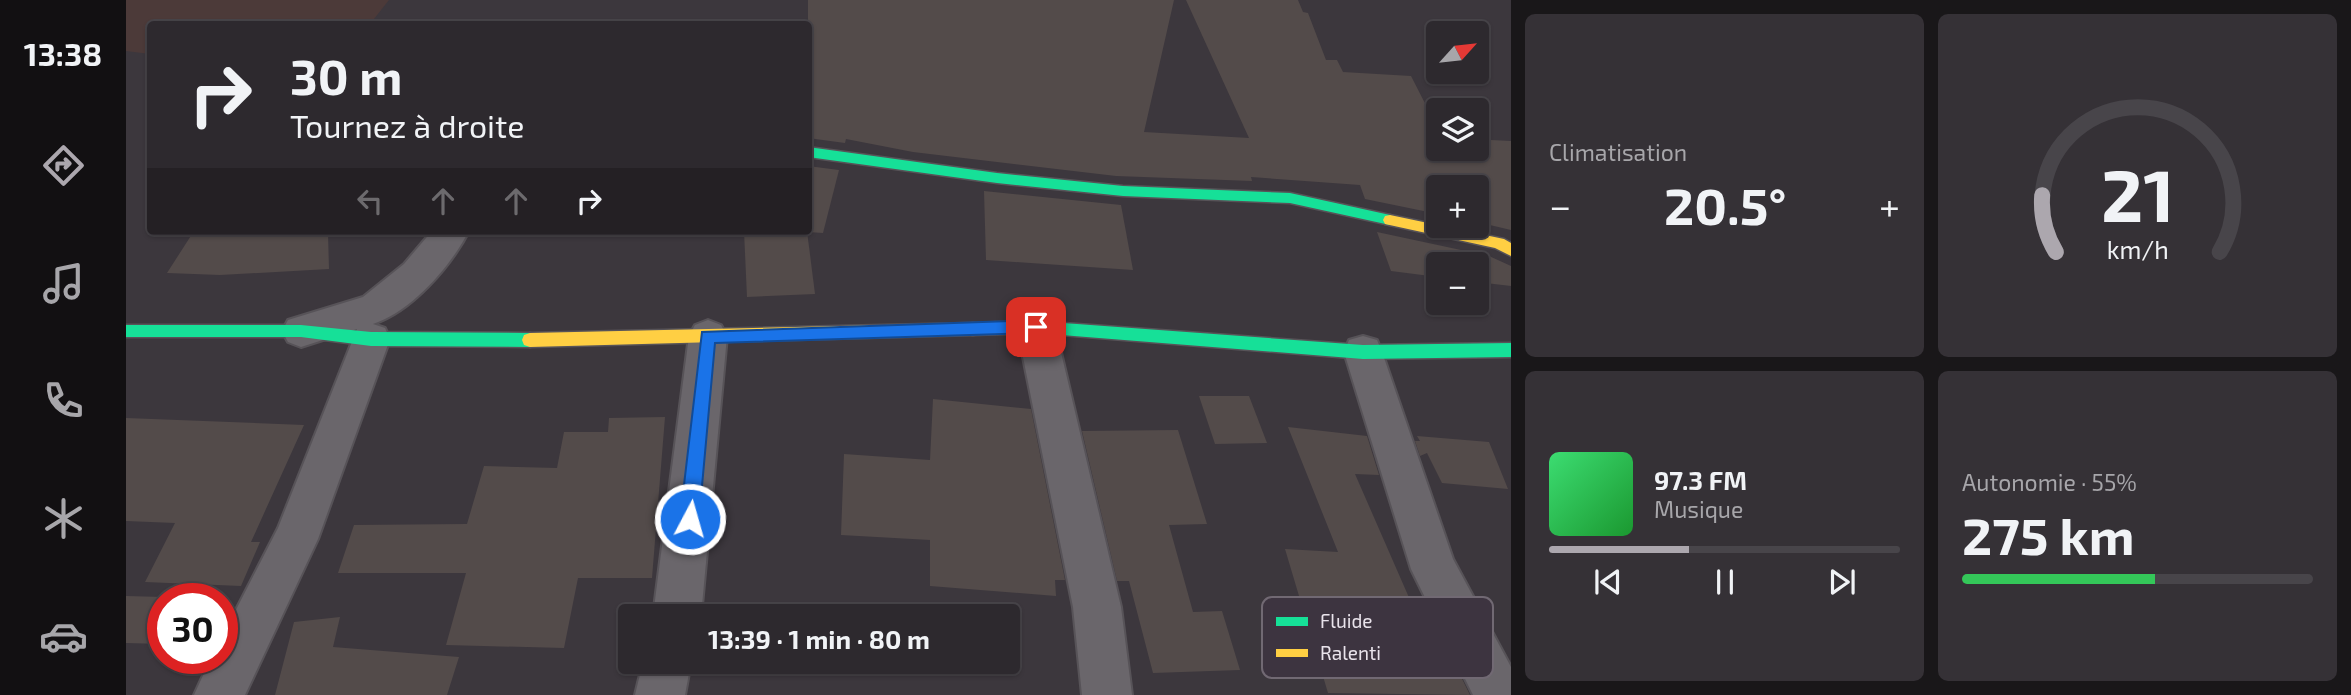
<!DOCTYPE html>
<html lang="fr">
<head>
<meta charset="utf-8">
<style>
  body { margin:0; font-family:"Exo 2",sans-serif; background:#353136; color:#f1f3f6; height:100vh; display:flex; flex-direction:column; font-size:26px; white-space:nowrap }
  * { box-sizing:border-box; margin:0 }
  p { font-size:23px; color:#a7a6aa }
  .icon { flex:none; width:38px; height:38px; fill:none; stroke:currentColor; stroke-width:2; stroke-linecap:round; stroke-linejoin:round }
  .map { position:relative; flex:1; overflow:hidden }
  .panel { display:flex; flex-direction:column; gap:14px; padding:14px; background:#191719; width:840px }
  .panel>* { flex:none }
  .top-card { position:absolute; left:21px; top:21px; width:665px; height:214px; border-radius:7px; box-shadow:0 2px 5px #0004,0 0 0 2px #48454a; background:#2d292e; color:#f1f3f6; overflow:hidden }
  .needle { width:46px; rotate:63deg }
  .tools { position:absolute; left:1300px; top:21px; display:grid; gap:14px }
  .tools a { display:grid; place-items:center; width:63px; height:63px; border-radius:7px; background:#2d292e; box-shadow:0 2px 5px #0004,0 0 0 2px #48454a; font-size:35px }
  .speed { position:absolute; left:21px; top:583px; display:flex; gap:14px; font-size:35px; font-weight:700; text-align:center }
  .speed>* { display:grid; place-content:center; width:91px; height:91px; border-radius:50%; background:#2d292e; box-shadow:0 2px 5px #0004,0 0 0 2px #48454a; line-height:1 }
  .speed .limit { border:10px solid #d22; background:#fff; color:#111 }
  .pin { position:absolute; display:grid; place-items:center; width:60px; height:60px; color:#fff; margin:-30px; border-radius:14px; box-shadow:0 4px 10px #0006 }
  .me { position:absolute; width:77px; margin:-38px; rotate:6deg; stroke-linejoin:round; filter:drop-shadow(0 0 5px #0008) }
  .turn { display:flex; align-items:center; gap:24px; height:147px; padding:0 28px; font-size:32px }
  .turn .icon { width:91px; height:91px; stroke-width:2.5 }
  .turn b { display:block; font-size:49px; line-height:60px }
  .lanes { display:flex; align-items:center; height:66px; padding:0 28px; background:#0003; justify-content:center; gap:35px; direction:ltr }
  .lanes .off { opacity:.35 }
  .big { font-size:52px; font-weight:700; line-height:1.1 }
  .panel .tile { flex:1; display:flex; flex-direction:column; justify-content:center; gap:10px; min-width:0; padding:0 24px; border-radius:10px; background:#353136 }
  .panel .dial { align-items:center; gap:0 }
  .dial svg { height:182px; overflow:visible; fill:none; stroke:#48454a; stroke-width:7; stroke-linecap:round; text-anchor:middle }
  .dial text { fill:#f1f3f6; stroke:none }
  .song { display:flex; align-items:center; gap:21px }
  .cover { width:84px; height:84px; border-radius:10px; background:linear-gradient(135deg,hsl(140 70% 55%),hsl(130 70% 35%)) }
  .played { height:7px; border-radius:4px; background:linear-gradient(90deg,#aca7ae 40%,#48454a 40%) }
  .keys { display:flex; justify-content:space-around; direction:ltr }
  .heat { display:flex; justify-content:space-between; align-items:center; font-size:38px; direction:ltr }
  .charge { height:10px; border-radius:5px; background:linear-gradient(90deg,#34c759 55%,#48454a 0) }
  .panel .tiles { flex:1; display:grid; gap:14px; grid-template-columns:repeat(2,1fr) }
  .trip { position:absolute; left:492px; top:604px; width:402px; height:70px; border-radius:7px; background:#2d292e; box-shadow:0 2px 5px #0004,0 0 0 2px #48454a; font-weight:700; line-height:70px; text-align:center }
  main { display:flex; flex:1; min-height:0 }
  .tab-bar { display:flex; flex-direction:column; width:126px; justify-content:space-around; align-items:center; background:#121012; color:#a7a6aa }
  .tab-bar .icon { width:49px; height:49px }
  .tab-bar .active { color:#aca7ae }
  .tab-bar b { font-size:32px; color:#f1f3f6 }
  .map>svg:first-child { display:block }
  .education { fill:#4c3a39 }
  .building { fill:#534b4a }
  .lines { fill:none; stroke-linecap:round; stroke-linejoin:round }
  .street-casing { stroke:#575358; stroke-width:4 }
  .fast-casing { stroke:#575358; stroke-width:3 }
  .slow-casing { stroke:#575358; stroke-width:3 }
  .street { fill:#6a666b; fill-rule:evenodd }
  .fast { fill:#16e098; fill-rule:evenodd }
  .slow { fill:#ffcf43; fill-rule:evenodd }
  .route { fill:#1a73e8; stroke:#114b97; stroke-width:2 }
  .key { fill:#3d3440; stroke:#716973; stroke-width:2 }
  .key-label { font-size:19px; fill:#e9e3eb }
</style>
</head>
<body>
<main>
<nav class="tab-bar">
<b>13:38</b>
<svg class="icon active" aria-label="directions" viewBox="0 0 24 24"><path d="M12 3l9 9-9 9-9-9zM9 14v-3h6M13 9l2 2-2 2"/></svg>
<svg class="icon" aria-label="music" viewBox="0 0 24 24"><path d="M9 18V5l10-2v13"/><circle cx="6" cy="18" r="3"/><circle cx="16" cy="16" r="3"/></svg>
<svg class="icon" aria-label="phone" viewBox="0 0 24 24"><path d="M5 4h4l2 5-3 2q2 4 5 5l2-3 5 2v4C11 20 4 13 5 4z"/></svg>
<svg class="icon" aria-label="climate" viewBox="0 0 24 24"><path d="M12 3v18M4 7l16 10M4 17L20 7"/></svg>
<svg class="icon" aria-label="car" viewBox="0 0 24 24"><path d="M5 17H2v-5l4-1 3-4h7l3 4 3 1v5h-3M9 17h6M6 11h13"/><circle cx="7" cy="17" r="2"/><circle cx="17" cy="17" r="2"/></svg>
</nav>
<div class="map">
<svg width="1385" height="695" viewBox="0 0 1385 695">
  <rect width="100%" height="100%" fill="#3c373d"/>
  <path class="education" d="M0,0h263l-19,24h-220v30l-24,-3z"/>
  <g class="building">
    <path d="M682,0h366l-30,132 105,6 -63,-138h112l5,12 5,1 18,47h11l6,12 68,4 22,43h5v30h39v-29l14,20 20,1v89l-34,-8v-35h-39v27l-73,-15 -5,-14 -109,-8 1,4 -136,-5 -203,-24 -67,-13 -1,4 -37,-5z"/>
    <path d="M682,166l31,4 -16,63 -15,-1z"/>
    <path d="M858,191l137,14 12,65 -147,-10z"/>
    <path d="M68,231h52l-3,4 85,-2 1,36 -109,6 -53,-2z"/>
    <path d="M618,231h63l8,63 -68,3z"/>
    <path d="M1251,232l112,24 22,10v20l-34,-4v-18h-39v13l-47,-6z"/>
    <path d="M1073,396h50l18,47 -52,1z"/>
    <path d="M807,399l98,10 34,171h-10l1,16 -126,-10v-46l-89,-5 3,-81 86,6z"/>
    <path d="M539,417l-13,161h-74l-14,70 -118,-3 20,-72h-128l16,-48 113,-1 17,-58 73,2 7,-36h44l1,-14z"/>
    <path d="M0,418l178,7 -53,117h9l-19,44 -96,-4 30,-59 -49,-2z"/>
    <path d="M1162,427l79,9 12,39 -24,-1 66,151 15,1 34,69 -142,-2 -43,-144 53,3z"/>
    <path d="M1052,430l29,94 -38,1 24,87 29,-1 18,59 -87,3 -24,-92h-12l-35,-150z"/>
    <path d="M1291,436l72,6 19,47 -66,-6 -15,-30 -7,3 -5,-15h5z"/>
    <path d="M0,596l37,1v47l-37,-1z"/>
    <path d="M214,617l-7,30 126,10 -12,38h-172l19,-73z"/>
  </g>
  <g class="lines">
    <g class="street-casing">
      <g id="street">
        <path d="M306,231h37c-19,36 -57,80 -96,93l12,4 5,11 -72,200 -73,156h-51l17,-37h11v-21l56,-109 79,-199 -56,18 -13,-5 -6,-11 6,-11 75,-23 41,-33z"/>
        <path d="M910,311l13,5 6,11 66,280 11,88h-50l-9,-88 -56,-280 6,-11z"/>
        <path d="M582,320l13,5 6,11 -26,280h-48l36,-280 6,-11z"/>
        <path d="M1237,336l14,4 5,12 71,207 58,108v28h-38l-62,-126 -67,-217 5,-12z"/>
        <path d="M517,662h48l-6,33h-50z"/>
      </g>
    </g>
    <g class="fast-casing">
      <g id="fast">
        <path d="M682,147l189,26 126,13 167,7 100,22 7,5 -7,5 -100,-22 -167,-7 -126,-13 -189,-26z"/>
        <path d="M910,321l327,24 148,-2v14l-148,2 -327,-26 -63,2 -5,-1 -3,-5 3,-5 5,-1z"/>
        <path d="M0,325h175l70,7 159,1 6,2 2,5 -2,5 -6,2 -159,-1 -70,-9h-175z"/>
      </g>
    </g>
    <g class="slow-casing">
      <g id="slow">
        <path d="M1264,215l114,24 7,4v13l-16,-8 -110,-24 -2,-4 2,-4z"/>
        <path d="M847,323l5,1 3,5 -3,5 -5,1 -443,12 -6,-2 -2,-5 2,-5 6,-2z"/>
      </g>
    </g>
    <use href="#street" class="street"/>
    <use href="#fast" class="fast"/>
    <use href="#slow" class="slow"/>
  </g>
  <path class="route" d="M910,320l8,7 -8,6 -321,10 -16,176 -3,6 -6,2 -7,-2 -3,-6 22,-187z"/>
  <rect x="1136" y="597" width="231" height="81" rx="10" class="key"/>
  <rect x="1150" y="617" width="32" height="9" fill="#16e098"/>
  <rect x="1150" y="649" width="32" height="8" fill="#ffcf43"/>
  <g class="key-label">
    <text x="1194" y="628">Fluide</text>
    <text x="1194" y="660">Ralenti</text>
  </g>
</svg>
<div class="tools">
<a><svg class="needle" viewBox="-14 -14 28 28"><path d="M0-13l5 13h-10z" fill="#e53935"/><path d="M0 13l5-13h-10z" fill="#a7a6aa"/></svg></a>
<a><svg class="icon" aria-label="layers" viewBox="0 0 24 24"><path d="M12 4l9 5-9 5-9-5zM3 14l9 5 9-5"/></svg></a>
<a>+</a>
<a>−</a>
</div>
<div class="speed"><div class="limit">30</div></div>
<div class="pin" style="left:910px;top:327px;background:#d93025"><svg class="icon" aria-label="arrive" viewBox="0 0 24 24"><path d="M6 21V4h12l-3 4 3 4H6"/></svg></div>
<svg class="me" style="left:564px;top:519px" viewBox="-20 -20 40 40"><circle r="17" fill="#1a73e8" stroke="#fff" stroke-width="3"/><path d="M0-11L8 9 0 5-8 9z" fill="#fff"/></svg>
<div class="trip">13:39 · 1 min · 80 m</div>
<div class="top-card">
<div class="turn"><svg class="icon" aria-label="right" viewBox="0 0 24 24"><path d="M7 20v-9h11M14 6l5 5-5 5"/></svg><div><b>30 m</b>Tournez à droite</div></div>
<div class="lanes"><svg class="icon off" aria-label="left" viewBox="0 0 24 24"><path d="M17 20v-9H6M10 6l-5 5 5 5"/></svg><svg class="icon off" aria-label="ahead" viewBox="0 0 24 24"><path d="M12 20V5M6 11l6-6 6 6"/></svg><svg class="icon off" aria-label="ahead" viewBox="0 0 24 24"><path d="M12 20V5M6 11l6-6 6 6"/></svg><svg class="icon" aria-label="right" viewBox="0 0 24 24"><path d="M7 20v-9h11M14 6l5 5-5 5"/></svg></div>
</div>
</div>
<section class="panel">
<div class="tiles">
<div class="tile"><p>Climatisation</p>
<div class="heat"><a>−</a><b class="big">20.5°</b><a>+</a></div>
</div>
<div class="tile dial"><svg viewBox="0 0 100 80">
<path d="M14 69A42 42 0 1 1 86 69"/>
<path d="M14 69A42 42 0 0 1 8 44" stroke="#aca7ae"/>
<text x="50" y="56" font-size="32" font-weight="700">21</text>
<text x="50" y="72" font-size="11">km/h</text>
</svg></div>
<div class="tile">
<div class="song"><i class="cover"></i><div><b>97.3 FM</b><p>Musique</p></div></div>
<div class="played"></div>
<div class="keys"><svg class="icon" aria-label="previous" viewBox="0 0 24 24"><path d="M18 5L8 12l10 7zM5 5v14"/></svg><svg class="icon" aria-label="pause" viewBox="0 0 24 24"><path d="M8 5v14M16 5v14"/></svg><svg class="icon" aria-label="next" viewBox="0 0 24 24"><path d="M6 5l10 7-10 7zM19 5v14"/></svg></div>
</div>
<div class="tile"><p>Autonomie · 55%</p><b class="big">275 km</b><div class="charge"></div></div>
</div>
</section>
</main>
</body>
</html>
